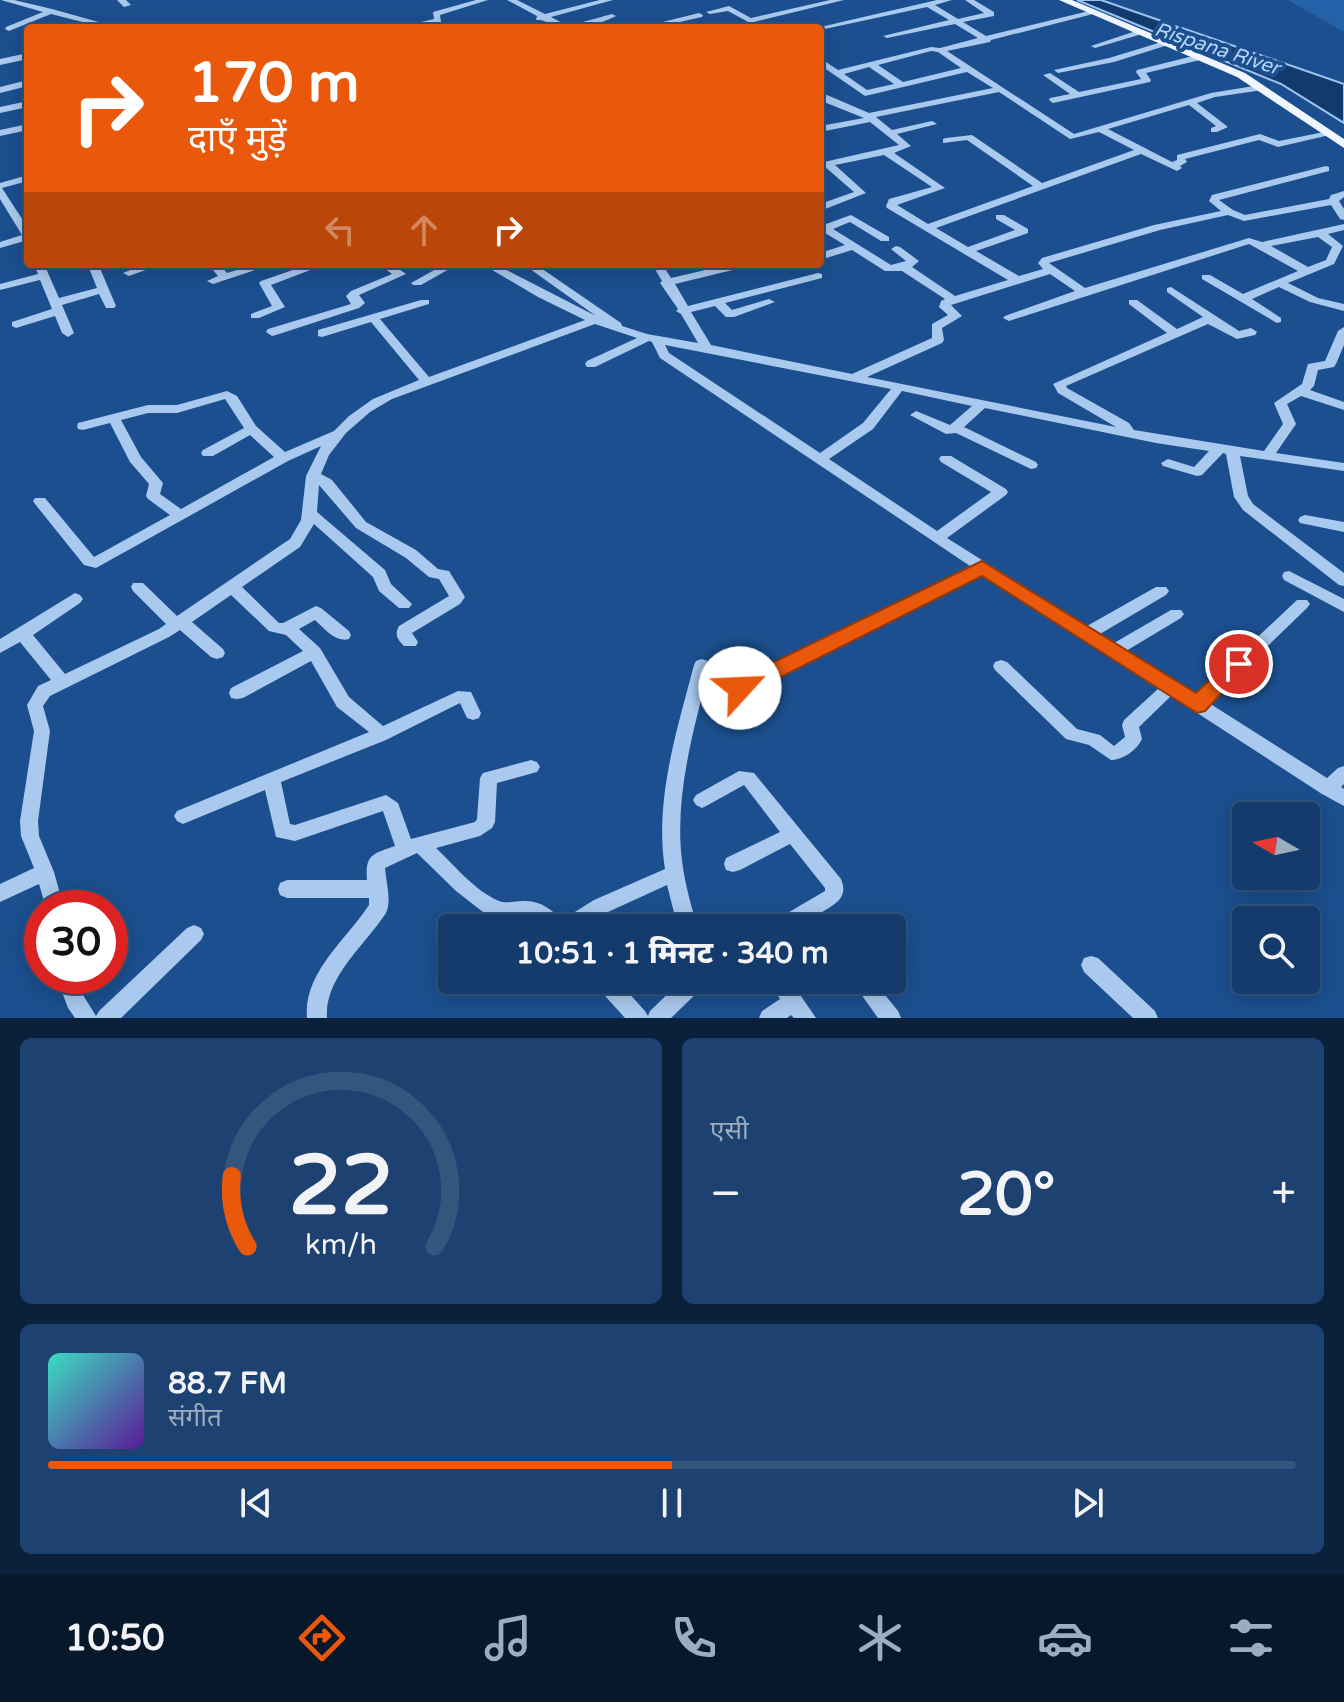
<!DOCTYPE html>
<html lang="hi">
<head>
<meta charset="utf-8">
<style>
  body { margin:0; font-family:"Varela Round","Noto Sans Devanagari",sans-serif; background:#1d4271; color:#f1f3f6; height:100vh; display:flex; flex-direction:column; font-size:30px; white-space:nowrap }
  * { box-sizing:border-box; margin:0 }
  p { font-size:26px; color:#9dadc1 }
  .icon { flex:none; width:44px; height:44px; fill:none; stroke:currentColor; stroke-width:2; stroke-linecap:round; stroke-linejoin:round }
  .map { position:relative; height:1018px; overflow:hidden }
  .sheet { display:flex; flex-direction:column; gap:20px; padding:20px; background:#0b203b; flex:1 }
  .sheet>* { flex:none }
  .hud { position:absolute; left:24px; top:24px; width:800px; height:244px; border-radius:8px; box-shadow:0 4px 20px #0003,0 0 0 2px #33557e; background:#ea580c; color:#fff; overflow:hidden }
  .needle { width:52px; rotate:279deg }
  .controls { position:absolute; left:1232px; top:802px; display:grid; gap:16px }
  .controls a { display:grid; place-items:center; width:88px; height:88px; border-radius:8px; background:#143b6b; box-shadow:0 4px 20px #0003,0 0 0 2px #33557e; font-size:40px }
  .speed { position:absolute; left:24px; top:890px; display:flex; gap:16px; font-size:40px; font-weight:700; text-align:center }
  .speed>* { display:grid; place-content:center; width:104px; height:104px; border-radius:50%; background:#143b6b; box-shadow:0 4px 20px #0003,0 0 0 2px #33557e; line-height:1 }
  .speed .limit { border:12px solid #d22; background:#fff; color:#111 }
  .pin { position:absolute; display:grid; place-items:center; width:68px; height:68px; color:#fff; margin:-34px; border:4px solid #fff; border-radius:50%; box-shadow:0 2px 8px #0007 }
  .me { position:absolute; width:88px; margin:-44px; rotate:65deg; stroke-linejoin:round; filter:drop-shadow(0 0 6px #0008) }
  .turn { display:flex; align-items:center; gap:28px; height:168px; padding:0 32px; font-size:36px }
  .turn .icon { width:104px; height:104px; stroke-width:2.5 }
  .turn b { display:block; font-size:56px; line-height:68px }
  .lanes { display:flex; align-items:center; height:76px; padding:0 32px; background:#0003; justify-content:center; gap:40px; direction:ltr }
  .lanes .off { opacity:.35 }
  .big { font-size:60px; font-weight:800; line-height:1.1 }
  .sheet .widget { flex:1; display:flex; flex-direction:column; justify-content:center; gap:12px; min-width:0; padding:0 28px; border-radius:12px; background:#1d4271 }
  .sheet .dial { align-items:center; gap:0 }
  .dial svg { height:208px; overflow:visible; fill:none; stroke:#33557e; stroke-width:7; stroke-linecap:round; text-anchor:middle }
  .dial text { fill:#f1f3f6; stroke:none }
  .song { display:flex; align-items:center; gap:24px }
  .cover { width:96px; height:96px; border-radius:12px; background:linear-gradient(135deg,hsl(170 70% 55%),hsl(270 70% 35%)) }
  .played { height:8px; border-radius:4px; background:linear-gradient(90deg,#ea580c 50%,#33557e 50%) }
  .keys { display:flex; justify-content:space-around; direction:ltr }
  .heat { display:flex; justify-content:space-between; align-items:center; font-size:44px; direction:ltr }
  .sheet .tiles { flex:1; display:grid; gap:20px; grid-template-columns:1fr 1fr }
  .widget:last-child { grid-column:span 2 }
  .trip { position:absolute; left:438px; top:914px; width:468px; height:80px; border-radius:8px; background:#143b6b; box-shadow:0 4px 20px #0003,0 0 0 2px #33557e; font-weight:800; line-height:80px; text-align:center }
  .menu { display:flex; height:128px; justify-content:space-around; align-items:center; background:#08182b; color:#9dadc1 }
  .menu .icon { width:56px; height:56px }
  .menu .active { color:#ea580c }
  .menu b { font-size:36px; color:#f1f3f6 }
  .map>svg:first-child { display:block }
  .green { fill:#2461a8 }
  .water { fill:#123a6d; stroke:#9cc4f0; stroke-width:2 }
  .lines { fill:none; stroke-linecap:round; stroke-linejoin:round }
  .minor { fill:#a9c9ee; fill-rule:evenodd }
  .major { fill:#f0f6ff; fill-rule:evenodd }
  .route { fill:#ea580c; stroke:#983908; stroke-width:2 }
  .labels { text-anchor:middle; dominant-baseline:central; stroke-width:8; stroke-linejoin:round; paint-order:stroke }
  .far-water-label { font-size:20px; font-style:italic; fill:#b5d3f5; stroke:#1b4f8f }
</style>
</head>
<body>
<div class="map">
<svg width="1344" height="1018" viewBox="0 0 1344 1018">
  <rect width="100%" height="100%" fill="#1b4f8f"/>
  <path class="green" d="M1288,0h56v32z"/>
  <path class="water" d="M1077,0h24l243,84v39l-63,-39z"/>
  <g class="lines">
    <g class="minor">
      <path d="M1,0h13l38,9 68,19h-14l-55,-14 -42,17 -4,-2 1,-2 37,-15z"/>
      <path d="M117,0h9l5,5 -7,2z"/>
      <path d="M476,0h12l-48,15 1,7 -31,6 -6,-2 30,-7 -1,-7z"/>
      <path d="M507,0h10l28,14 55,-14h13l-62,17 17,9 44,-12 4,2c-14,7 -40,16 -56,12 -9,-2 -14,-9 -24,-8l1,-4z"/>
      <path d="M830,0h14l-94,23 -22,-12 -18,3 -4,-2 23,-6 22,12z"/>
      <path d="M937,0h15l-17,5 23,14 26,-6 -19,-13h9l20,12v4l-31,6 23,14 107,-26v4l-102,26 -1,2 -43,9 127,83 137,-41 49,-8 3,1v4l-48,7 -18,6 31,24 -11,5h-6v-4l5,-2 -27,-21 -81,24 64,33 5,-2v-5l83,-21 19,7 50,-10 5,3 -56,13 -19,-7 -74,19 2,3 -7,4 2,2 -5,3 -36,-17 -205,74 32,19 47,-17 -19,-11v-4h8l24,14v4l-52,18 43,25 24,-7 -5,-6 4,-5 112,-33 67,-14 -12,-10 3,-6 114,-29 3,1v4l-110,29 14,10 12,5 84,-16 2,-4 13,-4v6l-5,4 5,8v11l-4,-1 -9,-14 -87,16 -16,-6 -68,15 -111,33 36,25 164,-50 13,4 82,-18v6l-16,4 15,12 -9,18 -46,19 30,15 26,6v7l-34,-9 -31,-15 -27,12 29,19v4l-4,1 -75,-44v-4h8l33,19 55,-23 -49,-27 -240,77 -6,-3 2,-2 70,-25 -25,-17 -99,31 11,11 -20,12 2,12 -2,3 -75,34 249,50 -58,-34 -5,-9 114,-51 -38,-29v-4h8l40,29 26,-12 -36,-25v-4l4,-1 68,44 12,-3 6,4 -2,3 -18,4 -29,-15 -142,62 1,2 62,35 5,7 130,21 19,-27 -9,-21 28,-19 6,-20 17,-3 13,-30 6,-4v18l-8,19 -2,3 -16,3 -4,16 -4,4 34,12v8l-43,-14 -14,8 9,20 -20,29 68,10v8l-104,-15 8,40 5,8 91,69v13l-5,-1 -96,-75 -9,-13 -8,-43 -3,-1 -21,22 -5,1 -34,-10 -2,-3 7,-4 26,8 15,-16 -53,-8 -171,-35 -21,19 72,35 2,3 -2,3 -5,1 -75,-36 -10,1 -36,-19 6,-4 34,14 22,-19 -70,-15 -29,38 -44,30 108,72 54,-39 -50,-30 -2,-3 2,-3h10l55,33 2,3 -2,3 -59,43 140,88 69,-39h10l3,4 -3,4 -66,39 14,9 57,-33h10l3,4 -3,4 -55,33 70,44 101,-95h10l3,4 -3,4 -98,95 118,75 11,-10 6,-2v18l-3,3 3,2v17l-22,-12 -151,-98 -32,31 3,12c-5,11 -19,21 -31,21l-22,-15 -23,-6 -71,-69 -2,-4 2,-4 6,-2 6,2 70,67 23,6 14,11 11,-9 -3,-12 2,-5 35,-32 -177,-114 -236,119 -6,1 -6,-1 -2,-5 2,-5 236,-117 -310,-208 -8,-16 -3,-1 -54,26h-8l-2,-3 2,-3 50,-23 -42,-14 -203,75 -22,13 -24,21 -17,22 -8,19 11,6 34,42 50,28 22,19 11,2 16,26 -5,7 -48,29 6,9 -2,4h-12c-6,-6 -10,-11 -5,-20l50,-30 -10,-17 -10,-2 -23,-19 -50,-30 -37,-43 -2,27 68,58 6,14 21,20 -3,4h-10l-20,-17 -6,-14 -59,-53 -14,23 -58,40 37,36h4l33,-17 5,2 28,23 2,4 -2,4c-14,4 -25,-11 -34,-19l-16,9 21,19 29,49 34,29 75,-35 13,1 10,21 -2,5 -6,2 -6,-2 -7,-15 -74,37 -105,42 9,42 5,1 91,-30 12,8 13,36 64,-17 2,-3 3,-41 3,-5 48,-13 6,2 3,5 -3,5 -40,11 -2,39 -3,6 -12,8 -44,12c18,17 39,43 63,53 8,3 16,0 25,0 16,-1 28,9 38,19l32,-20 71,-31c-11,-68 12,-139 29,-204l2,-4 6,-2 6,2 2,4c-16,64 -36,130 -28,196 3,23 9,45 16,67h-20l-11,-43 -59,27 -25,16h-39l-12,-9 -25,1 -24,-8 -27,-21 -39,-38 -32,15c1,15 7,32 1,45 -21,32 -62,65 -59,105h-20c-4,-45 39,-78 62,-113v-7h-82l-7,-3 -2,-6 2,-6 7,-3h80c-2,-25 5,-26 28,-34l-12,-35 -88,30 -19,-4 -11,-47 -82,34 -6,-3 -3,-5 3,-5 192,-79 -32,-25 -26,-46 -68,37 -6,1 -6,-1 -2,-5 2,-5 72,-37 -17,-16 -17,-4 -38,-36 -39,27 31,27 2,4 -2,4 -6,2 -6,-2 -31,-27 -11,7 -119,59 -7,10 7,25 -12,90 1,15 15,36 10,36h-18l-7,-24 -39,18v-18l34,-16 -13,-32 -1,-15 14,-90 -7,-26 11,-19 13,-6 -31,-38 -20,11v-14l75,-46 5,2 3,4 -3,4 -47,32 32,39 94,-45 7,-5 -33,-33 -2,-4 2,-4h10l34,33 113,-77 11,-19 5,-44 15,-30 -33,15 -192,107 -12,-3 -49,-61 -2,-3 2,-3h10l49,59 76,-42 -22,-16 -2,-3 3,-12 -19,-22 -20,-39 -27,7 -5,-1 -1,-3 1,-3 70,-18h29l50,-14 10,5 19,30 29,26 49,-21 15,-15 24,-17 46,-19 -48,-58 -49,15 -4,-1v-6l103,-30h8v4l-49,15 49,58 156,-57 -47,-23 -56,-33h13l101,52 -73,-52h12l86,59 1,3 25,8 51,9 -17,-29 -5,-3 2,-2 -18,-26 2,-2 -10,-17h10l9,14 60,-14h19l-1,2 -74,18 13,22 130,-33 4,1v4l-97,25 7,7 37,-11 6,3 -41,15h-8l-11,-11 -24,6 20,33 141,29 80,-36v-14l16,-9 -9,-8 2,-6 4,-2 -43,-28h-17l-33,-21 -32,10v-7l25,-8 -25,-15v-8l6,2 25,-9 38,22v4h-8l-31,-19 -17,7 58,36 15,-4 -15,-12 5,-3 4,1 19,14 -7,6 43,29 53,-16 -121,-72 -1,-2 3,-7 43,-12 -48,-32 -49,10 31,28 -46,18v-7l34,-12 -30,-26v-4l75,-17 -29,-23 -50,10v-6l44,-8 -40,-16 -4,-3v-7l49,21 124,-25 -26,-16 -102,24 -45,-31v-7l18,12 93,-23 9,1 38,-10 -23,-14 -68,14 -4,-2 66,-16 -22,-13 -107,23v-2h-4zM931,51l7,1 23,16 -58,14 -25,-17zM869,67l25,17 -27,6 -23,-16zM999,92l71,47 29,-7 35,18 -92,33 -70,-48 -26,3 -3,1v4l24,-3 66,46 -105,38 -31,-19 48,-17 -51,-35 17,-7 -14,-12 40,-10 -5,-3 -40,9 -16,-13zM1318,237l14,10 -6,13 -18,7 -37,-21zM665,345l226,44 -28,34 -43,30 -151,-100zM225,399l19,29 -41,22 -2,3 2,3h10l37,-21 24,22 -93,52 -21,-15 3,-11 -22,-26 -20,-37 27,-7h29z"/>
      <path d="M699,13l4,2 -1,2 -49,11h-15z"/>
      <path d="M1139,30l4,2 -1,2 -47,14 -4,-2z"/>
      <path d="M1165,41h3v4l-54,17 -56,11 -4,-3 55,-12z"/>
      <path d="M28,53v6l-28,6v-6z"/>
      <path d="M1201,54l4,3 -1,2 -58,14 5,7 -1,2 -97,21 -4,-3 1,-2 20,-4 -27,-19 7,-2 29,19 62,-13 -5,-7 1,-2z"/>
      <path d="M28,80v6l-28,7v-6z"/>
      <path d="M28,101v6l-28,6v-6z"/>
      <path d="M28,124v6l-28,6v-6z"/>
      <path d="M28,175v6l-26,7 26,40v12l-28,8v-6l22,-7 -22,-36v-16z"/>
      <path d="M34,264h10l15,34 38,-10 -8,-20 2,-2h8l17,40 -2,2h-8l-7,-14 -37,11 12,28 -6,4 -6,-4 -7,-17 -39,12 -4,-2v-4l40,-13 -12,-29 -40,10v-6l38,-10z"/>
      <path d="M146,264h16l-33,12 -6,-3z"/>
      <path d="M208,264h11l8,9 30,-9h16l-60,20 -6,-3 11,-5z"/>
      <path d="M310,264h16l-55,21 14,22 -26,11h-8v-4l21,-8 -13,-23 2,-2z"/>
      <path d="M379,264h13l14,10 -47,21 6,8 -6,5 -83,27 -4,1 -6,-4 2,-3 83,-25 -5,-8 5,-5 41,-17z"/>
      <path d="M445,264h13l-37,21h-8l-2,-2z"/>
      <path d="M1305,515l39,7v10l-44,-9 -2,-3 2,-3z"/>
      <path d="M1289,571l55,28v13l-60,-32 -2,-4 2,-4z"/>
      <path d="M739,771l15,2 87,106c8,19 -6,25 -20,34l10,15h-22l-4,-5 -9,5h-27l3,-6 53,-31v-3l-35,-44 -50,26 -7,2 -7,-2 -2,-6 2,-6 54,-26 -36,-47 -36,20 -6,3 -6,-3 -3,-5 3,-5z"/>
      <path d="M194,925l7,3 3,6 -3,6 -80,78h-46l-7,-10 -12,-32h20l7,19 13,21 3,-5 88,-83z"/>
      <path d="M1091,956l7,2 57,53 3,7h-25l-49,-46 -3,-7 3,-7z"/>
      <path d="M594,980h23l28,31 3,5 2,-5 32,-31h24l-3,7 -32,31h-46l-28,-31z"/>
      <path d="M768,980h22l26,38h-22l-3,-3 -4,3h-28l3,-7 18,-12z"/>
      <path d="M851,980h22l25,31 3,7h-23z"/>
    </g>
    <path class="major" d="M1059,0h13l173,73 99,66v9l-107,-71z"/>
  </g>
  <path class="route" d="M982,561l214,132 36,-34h14l3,5 -44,47 -8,2 -215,-137 -235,118 -7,2 -11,-8 4,-6z"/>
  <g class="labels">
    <g class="far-water-label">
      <text transform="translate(1217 49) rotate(18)">Rispana River</text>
    </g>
  </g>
</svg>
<div class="controls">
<a><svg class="needle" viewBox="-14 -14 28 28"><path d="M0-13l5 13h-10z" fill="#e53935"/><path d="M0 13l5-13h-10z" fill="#9dadc1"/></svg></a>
<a><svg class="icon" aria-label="search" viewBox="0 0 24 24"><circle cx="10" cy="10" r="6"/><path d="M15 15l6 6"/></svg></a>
</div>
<div class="speed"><div class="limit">30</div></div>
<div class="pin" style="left:1239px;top:664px;background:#d93025"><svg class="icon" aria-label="arrive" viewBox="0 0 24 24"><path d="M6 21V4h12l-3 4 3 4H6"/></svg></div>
<svg class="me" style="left:740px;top:688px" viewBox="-20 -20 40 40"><circle r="19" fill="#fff"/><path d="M0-13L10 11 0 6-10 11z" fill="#ea580c"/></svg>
<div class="trip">10:51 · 1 मिनट · 340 m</div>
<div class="hud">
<div class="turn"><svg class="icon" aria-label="right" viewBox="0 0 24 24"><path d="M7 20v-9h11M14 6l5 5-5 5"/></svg><div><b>170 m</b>दाएँ मुड़ें</div></div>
<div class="lanes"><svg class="icon off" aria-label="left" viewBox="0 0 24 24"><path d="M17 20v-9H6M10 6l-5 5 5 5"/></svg><svg class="icon off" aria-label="ahead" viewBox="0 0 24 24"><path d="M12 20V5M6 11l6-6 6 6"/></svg><svg class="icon" aria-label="right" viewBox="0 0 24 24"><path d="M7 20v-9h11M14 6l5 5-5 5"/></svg></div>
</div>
</div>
<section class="sheet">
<div class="tiles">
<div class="widget dial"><svg viewBox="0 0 100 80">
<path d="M14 69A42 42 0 1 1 86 69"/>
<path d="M14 69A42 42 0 0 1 8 42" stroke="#ea580c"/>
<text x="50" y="56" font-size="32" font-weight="700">22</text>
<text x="50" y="72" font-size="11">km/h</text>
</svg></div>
<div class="widget"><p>एसी</p>
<div class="heat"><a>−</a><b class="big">20°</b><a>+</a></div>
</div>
<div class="widget">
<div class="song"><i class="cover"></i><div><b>88.7 FM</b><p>संगीत</p></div></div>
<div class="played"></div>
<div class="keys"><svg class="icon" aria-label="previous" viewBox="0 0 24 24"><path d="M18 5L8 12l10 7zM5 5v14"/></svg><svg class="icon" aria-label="pause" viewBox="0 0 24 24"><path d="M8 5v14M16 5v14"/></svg><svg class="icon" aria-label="next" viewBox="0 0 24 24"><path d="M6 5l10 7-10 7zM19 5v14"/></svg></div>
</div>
</div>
</section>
<nav class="menu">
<b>10:50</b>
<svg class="icon active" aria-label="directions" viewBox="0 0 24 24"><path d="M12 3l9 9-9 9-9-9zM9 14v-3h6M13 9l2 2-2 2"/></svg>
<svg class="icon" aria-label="music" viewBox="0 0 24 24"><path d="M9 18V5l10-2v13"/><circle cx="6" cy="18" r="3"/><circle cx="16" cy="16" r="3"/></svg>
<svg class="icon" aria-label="phone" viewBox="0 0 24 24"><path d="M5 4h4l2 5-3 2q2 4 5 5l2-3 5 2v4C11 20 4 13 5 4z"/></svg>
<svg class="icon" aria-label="climate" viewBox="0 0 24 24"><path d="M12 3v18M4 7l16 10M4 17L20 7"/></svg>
<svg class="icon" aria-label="car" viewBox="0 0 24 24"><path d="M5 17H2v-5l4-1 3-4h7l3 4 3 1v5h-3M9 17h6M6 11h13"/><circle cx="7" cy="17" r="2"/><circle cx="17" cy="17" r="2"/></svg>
<svg class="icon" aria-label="filters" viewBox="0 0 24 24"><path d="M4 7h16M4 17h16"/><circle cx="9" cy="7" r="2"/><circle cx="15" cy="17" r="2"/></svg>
</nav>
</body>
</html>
